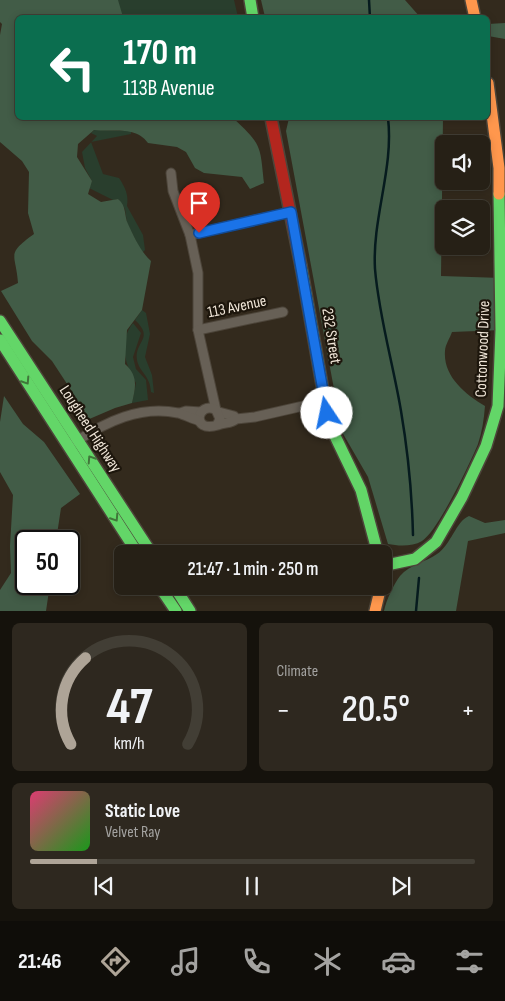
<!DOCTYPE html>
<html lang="en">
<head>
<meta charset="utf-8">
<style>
  body { margin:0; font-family:"Sofia Sans Condensed",sans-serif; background:#2e281f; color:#f1f3f6; height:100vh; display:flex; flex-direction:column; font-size:19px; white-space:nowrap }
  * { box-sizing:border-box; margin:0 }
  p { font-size:16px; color:#a4a3a1 }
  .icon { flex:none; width:28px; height:28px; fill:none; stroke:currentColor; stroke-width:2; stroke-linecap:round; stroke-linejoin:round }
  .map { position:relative; height:611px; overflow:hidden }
  .drawer { display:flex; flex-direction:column; gap:12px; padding:12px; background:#15120c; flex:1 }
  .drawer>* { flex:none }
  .hud { position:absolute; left:15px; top:15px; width:475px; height:105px; border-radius:8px; box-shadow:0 2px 8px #0003,0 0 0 1px #423e35; background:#0b6e4f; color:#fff; overflow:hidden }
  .fabs { position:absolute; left:435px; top:135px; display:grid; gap:10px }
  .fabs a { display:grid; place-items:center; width:55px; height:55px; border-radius:8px; background:#262016; box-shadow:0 2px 8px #0003,0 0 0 1px #423e35; font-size:25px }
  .speed { position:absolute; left:15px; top:530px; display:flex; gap:10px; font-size:25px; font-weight:700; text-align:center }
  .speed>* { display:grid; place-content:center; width:65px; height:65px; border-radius:50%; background:#262016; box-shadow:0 2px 8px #0003,0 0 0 1px #423e35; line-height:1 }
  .speed .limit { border:2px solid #111; border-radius:8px; background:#fff; color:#111 }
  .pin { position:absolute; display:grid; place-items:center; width:42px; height:42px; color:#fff; margin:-51px -21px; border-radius:50% 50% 50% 0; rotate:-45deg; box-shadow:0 0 5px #0007 }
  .pin .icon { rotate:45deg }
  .me { position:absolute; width:55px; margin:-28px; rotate:349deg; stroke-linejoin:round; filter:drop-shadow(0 0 4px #0008) }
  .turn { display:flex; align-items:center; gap:18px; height:105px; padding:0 25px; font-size:22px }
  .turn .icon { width:65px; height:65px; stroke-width:2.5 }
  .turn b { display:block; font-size:35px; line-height:42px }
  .big { font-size:38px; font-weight:600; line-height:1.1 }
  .drawer .card { flex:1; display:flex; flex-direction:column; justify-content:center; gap:8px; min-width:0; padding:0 18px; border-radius:8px; background:#2e281f }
  .drawer .dial { align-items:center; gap:0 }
  .dial svg { height:130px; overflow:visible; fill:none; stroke:#423e35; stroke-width:7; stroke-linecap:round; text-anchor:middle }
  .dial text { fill:#f1f3f6; stroke:none }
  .song { display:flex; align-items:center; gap:15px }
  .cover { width:60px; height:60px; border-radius:8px; background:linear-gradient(135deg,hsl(340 70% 55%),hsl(120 70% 35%)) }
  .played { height:5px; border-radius:2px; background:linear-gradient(90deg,#aea497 15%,#423e35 15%) }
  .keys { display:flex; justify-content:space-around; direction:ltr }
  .heat { display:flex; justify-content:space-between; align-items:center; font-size:28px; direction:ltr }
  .drawer .tiles { flex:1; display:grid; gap:12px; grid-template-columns:1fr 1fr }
  .card:last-child { grid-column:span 2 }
  .trip { position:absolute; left:114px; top:545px; width:278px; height:50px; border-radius:8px; background:#262016; box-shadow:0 2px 8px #0003,0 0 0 1px #423e35; font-weight:600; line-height:50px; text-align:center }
  .menu { display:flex; height:80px; justify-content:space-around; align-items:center; background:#0f0d09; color:#a4a3a1 }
  .menu .icon { width:35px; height:35px }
  .menu .active { color:#aea497 }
  .menu b { font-size:22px; color:#f1f3f6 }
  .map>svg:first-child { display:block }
  .green { fill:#293e2d }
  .forest { fill:#425c47 }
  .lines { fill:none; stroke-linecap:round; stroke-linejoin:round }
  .stream { stroke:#061b1e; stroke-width:2.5 }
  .street-casing { stroke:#4d453a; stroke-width:11 }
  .fast-casing { stroke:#4d453a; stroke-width:14 }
  .slow-casing { stroke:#4d453a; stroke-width:14 }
  .jam-casing { stroke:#4d453a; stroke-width:14 }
  .street { stroke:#676056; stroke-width:9 }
  .fast { stroke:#63d668; stroke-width:11 }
  .slow { stroke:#ff974d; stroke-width:11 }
  .jam { stroke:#b3261e; stroke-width:11 }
  .oneway { stroke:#40763a }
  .route-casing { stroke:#114b97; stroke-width:12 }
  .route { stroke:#1a73e8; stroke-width:9 }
  .labels { text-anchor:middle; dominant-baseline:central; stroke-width:4.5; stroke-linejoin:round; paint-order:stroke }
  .street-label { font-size:16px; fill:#f0e6d8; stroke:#1d160c }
</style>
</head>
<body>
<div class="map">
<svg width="505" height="611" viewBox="0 0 505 611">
  <rect width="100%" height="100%" fill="#332a1d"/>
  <g class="green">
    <path d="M116,0h118l4,17h-117z"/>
    <path d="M94,130l37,1v3l-40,8 12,32 16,4c6,9 10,17 8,28l16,29 2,15 -3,3 -15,-30 -2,-14 -7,-10 -5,1 -24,-12 3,-7 -7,-13 -3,-16 15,-16 -6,-3z"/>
    <path d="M142,310l4,3 4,21 -5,23 7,18 2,18 -3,-1c-1,-17 -12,-20 -14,-32 -3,-19 18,-21 -2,-40z"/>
    <path d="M133,323l8,10 -8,24 3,12 10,11 2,20 -16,3 4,-20c-11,-19 -18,-41 -3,-60z"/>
  </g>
  <g class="forest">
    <path d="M0,0h118l5,17 -105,1v100h215c29,27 27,27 31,65l-14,6 -8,-12 -38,-4 -9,-5 -9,-16 -9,-5 -29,-4c-12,-17 -35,-11 -54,-13l-16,14 -1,13 15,24 -4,13 13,8 17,-3c9,7 6,17 10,25 6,13 13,28 23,37l-9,49 -15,20 -2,34c13,12 11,22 7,39l-17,5 -28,12 -7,-2 -7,-25 -21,-32 -20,-20 -31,-50 17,-8c-2,-30 -13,-28 16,-49l-6,-21 1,-41 -7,-11 -22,-19v-107l2,-11 -2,-2z"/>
    <path d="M261,0h144l15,17h-155z"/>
    <path d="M505,23v16l-17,-3v-12z"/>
    <path d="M289,118h154l-2,158 61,2 -1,52 -49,2c-2,6 -7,13 -7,19 -2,25 20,43 40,55 -1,13 -3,26 -7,38 -8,19 -40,87 -56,97 -10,6 -24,5 -34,3l-20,-67 -26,-45 -56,-301z"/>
    <path d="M4,396l19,28 21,18 36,52 -19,14 -5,33h-30v43h24l-4,27h-46v-21l11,-17 -1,-27 3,-51 -13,-23v-50z"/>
    <path d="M469,516l16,7 20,-3v13l-37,8 -12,70h-72c2,-11 10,-27 16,-35 10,-12 26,-14 37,-22 14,-9 19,-33 32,-38z"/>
  </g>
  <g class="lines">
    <g class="stream">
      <path d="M369,0l1,18"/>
      <path d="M388,118c6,50 -16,100 -13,151 4,48 18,94 26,142 7,41 11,83 12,124"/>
      <path d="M416,611l3,-33"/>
    </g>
    <g class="street-casing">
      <g id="street">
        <path d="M171,173l2,18 17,44 8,38v57l18,80"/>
        <path d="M190,235l101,-23"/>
        <path d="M198,330l85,-18"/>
        <path d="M219,412l15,4 2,3"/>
        <path d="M180,413l6,-2 15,1"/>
        <path d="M217,425l3,-6 -4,-9c-19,-10 -26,24 2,15 6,-3 13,-1 18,-6l19,-2 70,-16"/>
        <path d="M75,442c31,-20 65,-37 103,-29 7,2 15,6 22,8"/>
      </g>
    </g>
    <g class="fast-casing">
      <g id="fast">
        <path d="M250,0l3,18"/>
        <path d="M301,266l26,147 8,23 26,54 17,64"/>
        <path d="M0,321l152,233"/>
        <path d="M0,340l138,214"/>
        <path d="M382,566l33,-7 21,-17 26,-45 24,-51 12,-40 3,-76 -2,-136"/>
        <path d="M159,586l17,25"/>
        <path d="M174,586l16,25"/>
      </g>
    </g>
    <g class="slow-casing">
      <g id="slow">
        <path d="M471,0l4,18"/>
        <path d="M488,83l11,85v26"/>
        <path d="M375,611l6,-25"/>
      </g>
    </g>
    <g class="jam-casing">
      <path id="jam" d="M271,118l30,148"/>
    </g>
    <use href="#street" class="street"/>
    <use href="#fast" class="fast"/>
    <use href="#slow" class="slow"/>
    <use href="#jam" class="jam"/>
  </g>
  <defs><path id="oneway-chevron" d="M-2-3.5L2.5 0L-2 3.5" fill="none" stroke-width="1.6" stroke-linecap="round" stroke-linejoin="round" transform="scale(1.25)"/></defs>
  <g class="oneway">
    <use href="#oneway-chevron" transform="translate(26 381) rotate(57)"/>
    <use href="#oneway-chevron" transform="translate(91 459) rotate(-123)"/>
    <use href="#oneway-chevron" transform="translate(115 518) rotate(57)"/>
  </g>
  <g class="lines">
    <g class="route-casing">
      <path id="route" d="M199,233l92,-21 36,201"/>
    </g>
    <use href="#route" class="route"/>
  </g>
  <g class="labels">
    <g class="street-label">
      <text transform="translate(237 307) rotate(-12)">113 Avenue</text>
      <text transform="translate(331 336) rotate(81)">232 Street</text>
      <text transform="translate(483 349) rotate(-88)">Cottonwood Drive</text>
      <text transform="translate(90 429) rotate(57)">Lougheed Highway</text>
    </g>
  </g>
</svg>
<div class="fabs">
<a><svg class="icon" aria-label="sound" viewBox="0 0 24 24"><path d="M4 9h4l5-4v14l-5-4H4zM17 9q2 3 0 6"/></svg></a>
<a><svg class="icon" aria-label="layers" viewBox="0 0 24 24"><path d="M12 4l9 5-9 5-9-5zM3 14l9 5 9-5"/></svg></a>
</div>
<div class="speed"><div class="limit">50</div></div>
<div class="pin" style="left:199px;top:233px;background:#d93025"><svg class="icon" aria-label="arrive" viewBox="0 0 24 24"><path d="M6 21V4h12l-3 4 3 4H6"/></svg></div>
<svg class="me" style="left:327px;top:413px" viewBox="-20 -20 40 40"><circle r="19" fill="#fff"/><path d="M0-13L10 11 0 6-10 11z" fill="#1a73e8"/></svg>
<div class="trip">21:47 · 1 min · 250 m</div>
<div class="hud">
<div class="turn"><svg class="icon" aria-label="left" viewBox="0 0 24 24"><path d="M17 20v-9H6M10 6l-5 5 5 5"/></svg><div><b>170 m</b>113B Avenue</div></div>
</div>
</div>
<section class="drawer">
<div class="tiles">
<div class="card dial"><svg viewBox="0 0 100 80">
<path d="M14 69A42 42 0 1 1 86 69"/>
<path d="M14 69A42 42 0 0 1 23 16" stroke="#aea497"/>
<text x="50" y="56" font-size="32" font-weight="700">47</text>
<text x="50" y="72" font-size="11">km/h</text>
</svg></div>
<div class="card"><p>Climate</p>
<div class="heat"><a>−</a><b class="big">20.5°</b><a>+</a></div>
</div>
<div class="card">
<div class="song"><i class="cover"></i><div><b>Static Love</b><p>Velvet Ray</p></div></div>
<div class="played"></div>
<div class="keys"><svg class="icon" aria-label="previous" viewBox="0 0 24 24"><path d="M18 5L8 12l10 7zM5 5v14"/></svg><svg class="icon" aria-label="pause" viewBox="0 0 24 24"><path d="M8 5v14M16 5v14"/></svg><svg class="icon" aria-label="next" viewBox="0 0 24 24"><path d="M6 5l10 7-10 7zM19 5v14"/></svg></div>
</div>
</div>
</section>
<nav class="menu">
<b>21:46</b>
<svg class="icon active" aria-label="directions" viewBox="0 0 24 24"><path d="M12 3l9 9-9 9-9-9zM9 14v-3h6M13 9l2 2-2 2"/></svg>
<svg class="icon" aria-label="music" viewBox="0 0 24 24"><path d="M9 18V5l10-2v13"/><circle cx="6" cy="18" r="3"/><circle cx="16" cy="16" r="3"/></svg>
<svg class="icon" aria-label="phone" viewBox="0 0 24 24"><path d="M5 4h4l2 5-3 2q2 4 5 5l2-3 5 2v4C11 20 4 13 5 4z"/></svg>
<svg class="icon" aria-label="climate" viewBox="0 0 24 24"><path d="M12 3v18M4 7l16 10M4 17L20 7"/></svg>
<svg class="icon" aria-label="car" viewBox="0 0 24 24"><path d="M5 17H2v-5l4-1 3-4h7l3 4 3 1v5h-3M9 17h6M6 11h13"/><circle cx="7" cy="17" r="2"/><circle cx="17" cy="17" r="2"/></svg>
<svg class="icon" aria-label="filters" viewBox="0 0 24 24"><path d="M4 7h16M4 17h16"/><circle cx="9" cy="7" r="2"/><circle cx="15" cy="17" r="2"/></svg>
</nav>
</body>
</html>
